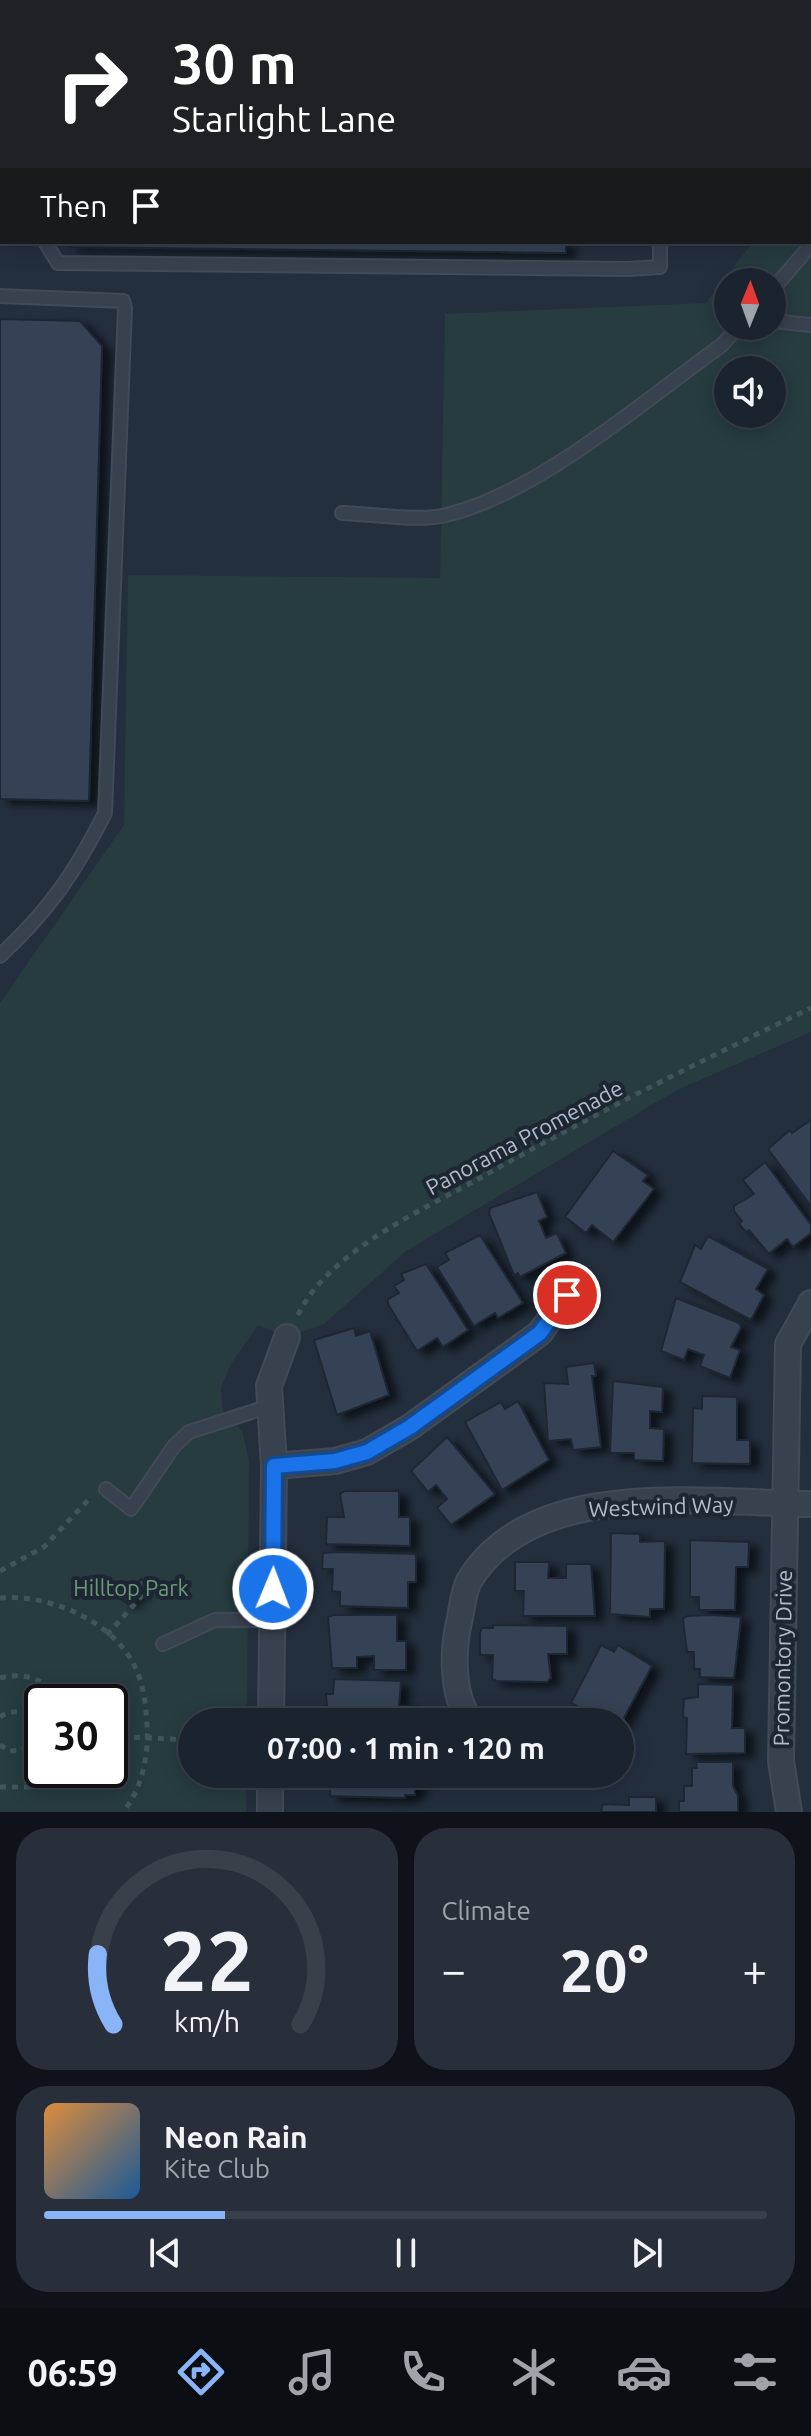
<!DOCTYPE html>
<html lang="en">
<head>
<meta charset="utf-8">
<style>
  body { margin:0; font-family:Ubuntu,sans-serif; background:#282f3a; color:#f1f3f6; height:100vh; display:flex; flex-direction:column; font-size:30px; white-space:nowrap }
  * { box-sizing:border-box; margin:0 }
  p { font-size:26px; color:#a0a4aa }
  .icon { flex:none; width:44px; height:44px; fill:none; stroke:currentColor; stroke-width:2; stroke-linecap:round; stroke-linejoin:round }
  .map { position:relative; height:1812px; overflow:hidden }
  .details { display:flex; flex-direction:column; gap:16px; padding:16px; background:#0f1319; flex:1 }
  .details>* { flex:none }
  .hud { position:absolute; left:0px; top:0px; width:812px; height:244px; box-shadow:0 4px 20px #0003,0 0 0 2px #39404a; background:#202124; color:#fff; overflow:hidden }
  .needle { width:52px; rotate:1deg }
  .buttons { position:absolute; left:714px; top:268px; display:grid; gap:16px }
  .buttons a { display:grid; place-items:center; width:72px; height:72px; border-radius:50%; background:#1b232e; box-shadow:0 4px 20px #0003,0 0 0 2px #39404a; font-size:40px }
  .speed { position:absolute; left:24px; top:1684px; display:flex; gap:16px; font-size:40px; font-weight:700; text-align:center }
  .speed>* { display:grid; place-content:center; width:104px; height:104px; border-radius:50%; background:#1b232e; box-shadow:0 4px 20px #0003,0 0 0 2px #39404a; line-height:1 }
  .speed .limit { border:4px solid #111; border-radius:12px; background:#fff; color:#111 }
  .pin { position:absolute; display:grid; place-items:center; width:68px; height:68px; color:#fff; margin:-34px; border:4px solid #fff; border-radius:50%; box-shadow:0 2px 8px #0007 }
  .me { position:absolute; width:88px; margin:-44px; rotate:1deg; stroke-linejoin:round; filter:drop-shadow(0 0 6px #0008) }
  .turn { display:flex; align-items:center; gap:28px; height:168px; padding:0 40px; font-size:36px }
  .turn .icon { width:104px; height:104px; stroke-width:2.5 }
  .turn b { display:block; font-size:56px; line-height:68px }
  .then { display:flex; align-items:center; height:76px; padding:0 40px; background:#0003; gap:16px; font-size:30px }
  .big { font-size:60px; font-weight:700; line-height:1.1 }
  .details .card { flex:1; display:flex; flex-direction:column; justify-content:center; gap:12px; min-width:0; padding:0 28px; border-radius:32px; background:#282f3a }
  .details .dial { align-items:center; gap:0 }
  .dial svg { height:208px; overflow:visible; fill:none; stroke:#39404a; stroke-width:7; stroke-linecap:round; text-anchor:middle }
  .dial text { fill:#f1f3f6; stroke:none }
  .song { display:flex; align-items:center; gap:24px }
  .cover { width:96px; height:96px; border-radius:12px; background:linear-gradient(135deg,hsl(30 70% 55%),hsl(210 70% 35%)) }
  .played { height:8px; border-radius:4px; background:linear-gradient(90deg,#8ab4f8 25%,#39404a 25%) }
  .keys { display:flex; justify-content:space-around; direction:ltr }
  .heat { display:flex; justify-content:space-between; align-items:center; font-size:44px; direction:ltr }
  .details .tiles { flex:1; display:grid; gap:16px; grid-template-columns:1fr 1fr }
  .card:last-child { grid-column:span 2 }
  .trip { position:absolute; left:178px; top:1708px; width:456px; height:80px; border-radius:40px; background:#1b232e; box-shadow:0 4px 20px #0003,0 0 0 2px #39404a; font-weight:700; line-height:80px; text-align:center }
  .tab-bar { display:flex; height:128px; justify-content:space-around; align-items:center; background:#0b0e12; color:#a0a4aa }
  .tab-bar .icon { width:56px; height:56px }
  .tab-bar .on { color:#8ab4f8 }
  .tab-bar b { font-size:36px; color:#f1f3f6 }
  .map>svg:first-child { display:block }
  .green { fill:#263c3f; fill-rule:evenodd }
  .building { fill:#364354; stroke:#1f2835; stroke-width:2; filter:url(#shadow) }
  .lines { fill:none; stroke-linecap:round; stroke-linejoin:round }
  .lane-casing { stroke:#414a57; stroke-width:16 }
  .street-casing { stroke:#414a57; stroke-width:28 }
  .path { stroke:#3f5557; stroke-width:5; stroke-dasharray:6 6; stroke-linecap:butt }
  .lane { stroke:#38414e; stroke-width:12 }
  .street { stroke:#38414e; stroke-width:24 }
  .route-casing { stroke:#114b97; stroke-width:20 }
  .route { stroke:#1a73e8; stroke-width:14 }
  .labels { text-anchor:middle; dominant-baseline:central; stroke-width:8; stroke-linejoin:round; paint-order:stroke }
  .street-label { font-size:22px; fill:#b4bcc9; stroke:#1d2633 }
  .park-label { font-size:22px; fill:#6b9a76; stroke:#1d2633 }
</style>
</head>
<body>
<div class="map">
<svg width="811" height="1812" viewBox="0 0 811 1812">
  <defs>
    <filter id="shadow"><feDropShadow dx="9" dy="5" stdDeviation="4" flood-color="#0009"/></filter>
  </defs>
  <rect width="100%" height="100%" fill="#242f3e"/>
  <path class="green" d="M811,174v858l-134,58 -271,161 -82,73 -37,13 -29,-12 -27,39 -10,24 2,23 19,20 7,29 -2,262h-55v52h55l-1,38h-246v-809l124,-178 4,-250 312,3 5,-264 261,-11 47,-61h57zM728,282h44v44h-44zM728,370h44v44h-44zM42,1702h68v68h-68z"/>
  <g class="building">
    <path d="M0,0h592l-590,2v114z"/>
    <path d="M70,242h496v11l-496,-6z"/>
    <path d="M0,319l80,2 22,25 -13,455 -89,-2z"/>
    <path d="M811,1120v86l-43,-57 22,-19 2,3z"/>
    <path d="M613,1151l35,24 -5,6 11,8 -41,53 -21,-17 -6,8 -21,-16z"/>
    <path d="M765,1162l46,63v8l-18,14 -6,-8 -18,15 -20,-24 -3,2 -7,-8 3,-3 -8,-10v-5l20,-12 -11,-14z"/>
    <path d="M537,1192l10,25 -8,4 7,17 11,-5 9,20 -46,24 -2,-4 -4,2 -25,-62 1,-5z"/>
    <path d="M480,1235l43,68 -25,15 -3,-5 -21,13 -37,-59 12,-7 -4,-7z"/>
    <path d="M708,1236l60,33 -12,20 8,6 -13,25 -71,-38 15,-37 6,4z"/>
    <path d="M426,1264l42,66 -25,17 -6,-9 -20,13 -29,-47v-5l11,-6 -5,-7 10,-6 -3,-6z"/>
    <path d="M676,1298l63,25 2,5 -10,19 9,3 -10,28 -30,-12 4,-11 -16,-6 -4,11 -23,-9z"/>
    <path d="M354,1328l2,8 14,-5 19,64 -52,20 -23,-75z"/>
    <path d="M594,1363l2,13h-4l9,71 -28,3 -2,-11 -23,2 -4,-58 24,1 -2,-17z"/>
    <path d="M613,1381l50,6 -1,25 -12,-1v17l14,1 -1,32 -29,-1v-7h-24z"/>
    <path d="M702,1396l35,1v43h13v24l-58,-1 1,-55 9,1z"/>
    <path d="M518,1401l31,59 -47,30 -37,-68 36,-20 4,7z"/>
    <path d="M447,1437l48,57 -44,31 -14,-17 10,-9 -11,-14 -8,7 -17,-21z"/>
    <path d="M345,1491h54v26h11v29l-84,-2 1,-27h17l-4,-23z"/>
    <path d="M611,1533l29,1v8l25,-1 -1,68h-14v8l-40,-3z"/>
    <path d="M690,1540l59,2 -1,25h-12l-1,43h-36v-13h-9z"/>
    <path d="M337,1552l79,2v28h-8v26l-68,-2v-14l-8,-1 1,-22h-11l1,-16z"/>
    <path d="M515,1562h34l-1,16h18v-14h25l4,52h-72l1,-25h-9z"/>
    <path d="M141,1579l5,5 -18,20 -6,-4z"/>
    <path d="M333,1615h64v26h9v29h-32v-14l-17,1v11h-25l-4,-51z"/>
    <path d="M711,1615l30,2 -7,61 -34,-1v-8h-6v-17h-7l-4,-33 4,-3z"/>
    <path d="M493,1625l74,1v28h-19l3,24 -4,4 -50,-1 -5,-2 1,-24h-13v-22l2,-5h11z"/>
    <path d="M601,1645l13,7 4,-7 34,21 -32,59v-3h-29l2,-7 -22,-12z"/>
    <path d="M334,1679l67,2 -2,25h11l-1,16h-81l-2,-28h7z"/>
    <path d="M698,1684l35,1 -1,43h13v25l-59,1 1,-36 -4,-1 1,-18 14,-2z"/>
    <path d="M696,1762h37v24l5,10v16h-59v-11h5v-15h8v-18h5z"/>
    <path d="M331,1774h88l-1,12 -3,-1v10h-10v3l-75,-2z"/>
    <path d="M629,1797h27v15h-55l2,-8 26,1z"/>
  </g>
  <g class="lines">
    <g class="lane-casing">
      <g id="lane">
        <path d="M666,2v-2"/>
        <path d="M0,229h2"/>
        <path d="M45,242l13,21 570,6 32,-2v-25"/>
        <path d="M772,290l39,-45"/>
        <path d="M0,296l123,5 2,7 -20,505c-31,61 -55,96 -105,143"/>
        <path d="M772,321l39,4"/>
        <path d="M342,513c29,1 77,9 104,2 91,-21 199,-115 276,-170l17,-19"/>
        <path d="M106,1489l25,20 43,-63 15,-14 81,-26"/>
        <path d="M163,1644l52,-24h57"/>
      </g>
    </g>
    <g class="street-casing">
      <g id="street">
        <path d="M274,1466l61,-5 32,-9 43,-25 130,-94 27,-38"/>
        <path d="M271,1722l3,-256 -5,-80 18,-49"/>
        <path d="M471,1722c-19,-25 -19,-69 -12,-100 3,-12 4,-30 10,-41 63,-105 237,-78 342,-77"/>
        <path d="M270,1812v-38"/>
        <path d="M789,1812l-8,-51 7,-417 23,-41"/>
      </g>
    </g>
    <g class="path">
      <path d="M298,1315c30,-63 124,-105 182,-137 108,-61 219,-116 331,-170"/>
      <path d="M0,1571l44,-24 47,-50"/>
      <path d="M0,1598c47,-4 107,20 132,63 11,19 14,43 15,65 2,29 -5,63 -24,86"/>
      <path d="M107,1635l47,-53"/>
      <path d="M0,1678c26,-7 49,3 64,24"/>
      <path d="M0,1717c16,-11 33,-4 34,16h8"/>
      <path d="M110,1736l82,4"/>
      <path d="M0,1745l10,6 13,-1 11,-17"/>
      <path d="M0,1787h32l27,-17"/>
    </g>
    <use href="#lane" class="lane"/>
    <use href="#street" class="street"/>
  </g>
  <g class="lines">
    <g class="route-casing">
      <path id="route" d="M273,1589l1,-123 61,-5 32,-9 43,-25 130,-94 27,-38"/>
    </g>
    <use href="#route" class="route"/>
  </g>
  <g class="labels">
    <g class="street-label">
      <text transform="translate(524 1137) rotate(-28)">Panorama Promenade</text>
      <text transform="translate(661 1506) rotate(-2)">Westwind Way</text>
      <text transform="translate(782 1658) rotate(-89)">Promontory Drive</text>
    </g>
    <g class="park-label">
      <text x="131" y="1587">Hilltop Park</text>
    </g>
  </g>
</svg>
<div class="buttons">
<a><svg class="needle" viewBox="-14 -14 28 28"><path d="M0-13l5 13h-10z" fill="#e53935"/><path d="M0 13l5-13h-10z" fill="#a0a4aa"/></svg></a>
<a><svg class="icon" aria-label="sound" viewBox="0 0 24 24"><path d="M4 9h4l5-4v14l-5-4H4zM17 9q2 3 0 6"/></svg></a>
</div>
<div class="speed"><div class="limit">30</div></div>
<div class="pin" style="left:567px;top:1295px;background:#d93025"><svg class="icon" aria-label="arrive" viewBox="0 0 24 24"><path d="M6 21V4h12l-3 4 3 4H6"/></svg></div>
<svg class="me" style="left:273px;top:1589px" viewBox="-20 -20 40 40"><circle r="17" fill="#1a73e8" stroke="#fff" stroke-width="3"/><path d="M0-11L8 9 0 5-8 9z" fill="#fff"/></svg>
<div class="trip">07:00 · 1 min · 120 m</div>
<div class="hud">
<div class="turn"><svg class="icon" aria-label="right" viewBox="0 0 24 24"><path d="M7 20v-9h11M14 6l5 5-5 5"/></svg><div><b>30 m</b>Starlight Lane</div></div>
<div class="then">Then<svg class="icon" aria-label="arrive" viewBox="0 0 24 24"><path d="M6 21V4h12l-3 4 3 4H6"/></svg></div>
</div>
</div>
<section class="details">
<div class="tiles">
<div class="card dial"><svg viewBox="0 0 100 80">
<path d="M14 69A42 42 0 1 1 86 69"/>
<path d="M14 69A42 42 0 0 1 8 42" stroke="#8ab4f8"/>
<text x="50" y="56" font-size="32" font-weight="700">22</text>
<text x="50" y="72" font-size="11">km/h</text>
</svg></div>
<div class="card"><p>Climate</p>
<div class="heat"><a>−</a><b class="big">20°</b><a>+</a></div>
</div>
<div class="card">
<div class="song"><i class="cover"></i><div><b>Neon Rain</b><p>Kite Club</p></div></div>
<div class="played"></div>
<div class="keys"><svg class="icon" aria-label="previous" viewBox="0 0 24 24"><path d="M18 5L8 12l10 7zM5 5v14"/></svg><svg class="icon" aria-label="pause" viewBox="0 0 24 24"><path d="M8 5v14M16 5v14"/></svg><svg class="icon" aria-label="next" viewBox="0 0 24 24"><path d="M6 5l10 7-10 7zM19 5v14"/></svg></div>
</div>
</div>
</section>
<nav class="tab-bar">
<b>06:59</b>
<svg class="icon on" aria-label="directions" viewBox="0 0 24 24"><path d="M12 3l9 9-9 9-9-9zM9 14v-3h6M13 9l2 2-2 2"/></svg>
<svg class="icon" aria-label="music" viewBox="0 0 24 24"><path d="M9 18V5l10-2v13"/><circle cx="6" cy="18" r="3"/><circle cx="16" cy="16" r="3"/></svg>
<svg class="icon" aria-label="phone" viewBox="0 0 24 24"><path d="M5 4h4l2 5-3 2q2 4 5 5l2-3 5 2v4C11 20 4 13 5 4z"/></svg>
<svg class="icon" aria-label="climate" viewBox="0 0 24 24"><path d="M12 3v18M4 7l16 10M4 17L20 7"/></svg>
<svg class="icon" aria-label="car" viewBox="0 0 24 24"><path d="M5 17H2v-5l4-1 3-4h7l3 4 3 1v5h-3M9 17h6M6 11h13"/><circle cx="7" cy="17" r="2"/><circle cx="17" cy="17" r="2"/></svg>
<svg class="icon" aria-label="filters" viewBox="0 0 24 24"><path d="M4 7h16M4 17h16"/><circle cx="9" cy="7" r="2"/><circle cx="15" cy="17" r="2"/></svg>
</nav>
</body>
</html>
